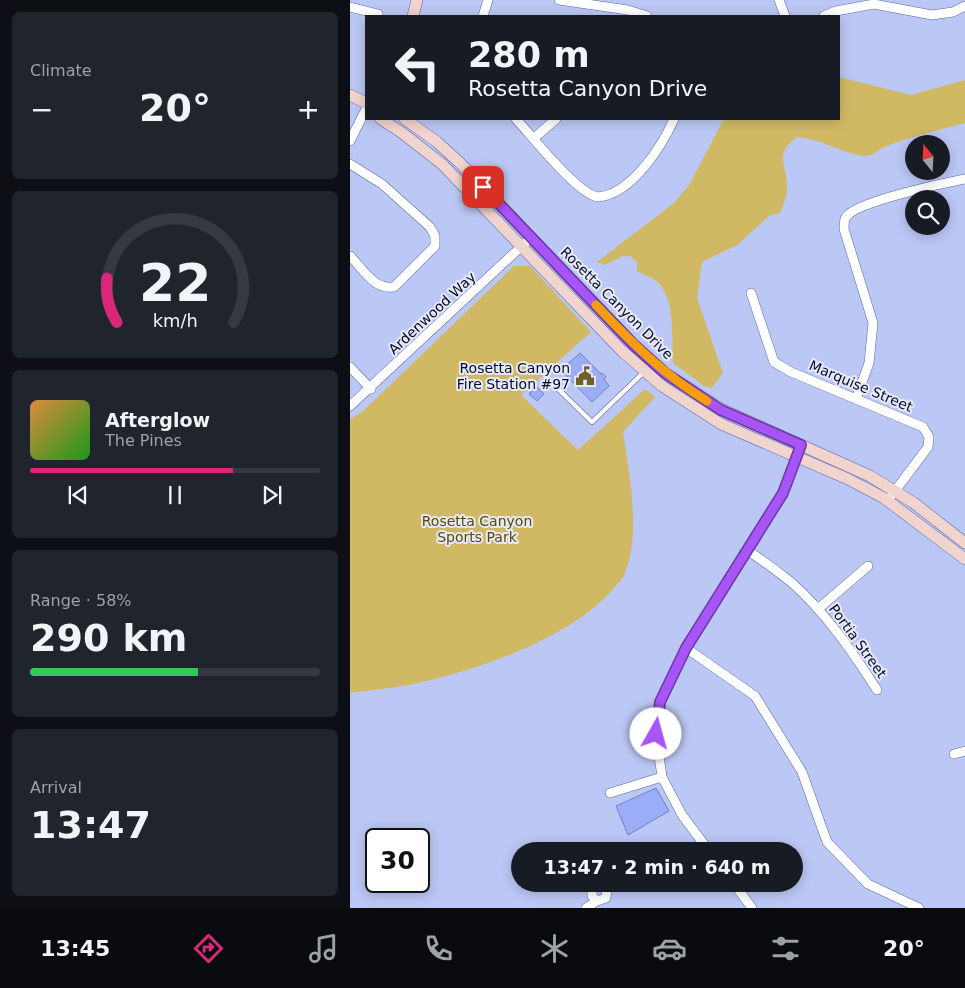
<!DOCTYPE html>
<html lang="en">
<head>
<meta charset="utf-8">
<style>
  body { margin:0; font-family:"DejaVu Sans",sans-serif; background:#20242c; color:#f1f3f6; height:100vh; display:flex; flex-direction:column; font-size:19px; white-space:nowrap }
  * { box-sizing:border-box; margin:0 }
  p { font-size:16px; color:#9ea1a6 }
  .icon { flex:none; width:28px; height:28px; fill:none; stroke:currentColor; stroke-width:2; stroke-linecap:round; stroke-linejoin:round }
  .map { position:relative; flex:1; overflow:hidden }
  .panel { display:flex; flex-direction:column; gap:12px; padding:12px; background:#0d0f14; width:350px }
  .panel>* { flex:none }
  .guide { position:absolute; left:15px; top:15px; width:475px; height:105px; border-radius:0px; box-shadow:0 2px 12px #0003; background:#171b24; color:#f1f3f6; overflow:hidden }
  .needle { width:32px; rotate:342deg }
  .controls { position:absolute; left:555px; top:135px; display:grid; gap:10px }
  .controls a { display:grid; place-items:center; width:45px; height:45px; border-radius:50%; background:#171b24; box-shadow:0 2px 12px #0003; font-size:25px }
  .speed { position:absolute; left:15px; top:828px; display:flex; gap:10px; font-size:25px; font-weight:700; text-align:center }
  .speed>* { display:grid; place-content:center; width:65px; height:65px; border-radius:50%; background:#171b24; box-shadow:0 2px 12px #0003; line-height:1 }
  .speed .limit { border:2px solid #111; border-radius:8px; background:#fff; color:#111 }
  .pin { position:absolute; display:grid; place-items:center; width:42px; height:42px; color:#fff; margin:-21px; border-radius:10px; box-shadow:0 2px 8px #0006 }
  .me { position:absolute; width:55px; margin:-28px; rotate:7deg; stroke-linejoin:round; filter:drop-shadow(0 0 4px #0008) }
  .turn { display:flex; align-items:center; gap:18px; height:105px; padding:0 20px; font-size:22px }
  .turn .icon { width:65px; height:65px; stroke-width:2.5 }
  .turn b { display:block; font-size:35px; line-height:42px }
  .big { font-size:38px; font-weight:700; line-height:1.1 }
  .panel .tile { flex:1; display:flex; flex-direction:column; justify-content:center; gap:8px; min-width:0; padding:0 18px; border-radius:8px; background:#20242c }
  .panel .dial { align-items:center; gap:0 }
  .dial svg { height:130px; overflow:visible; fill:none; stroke:#363941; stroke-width:7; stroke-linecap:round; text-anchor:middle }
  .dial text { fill:#f1f3f6; stroke:none }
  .song { display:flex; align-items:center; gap:15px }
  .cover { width:60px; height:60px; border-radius:8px; background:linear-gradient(135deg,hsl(30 70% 55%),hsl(120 70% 35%)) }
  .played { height:5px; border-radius:2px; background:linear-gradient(90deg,#db2777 70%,#363941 70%) }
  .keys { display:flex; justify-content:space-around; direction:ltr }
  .heat { display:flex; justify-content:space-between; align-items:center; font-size:28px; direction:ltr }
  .charge { height:8px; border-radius:4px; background:linear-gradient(90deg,#34c759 58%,#363941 0) }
  .trip { position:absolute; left:161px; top:842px; width:292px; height:50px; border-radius:25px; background:#171b24; box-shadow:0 2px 12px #0003; font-weight:700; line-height:50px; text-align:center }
  .dock { display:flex; height:80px; justify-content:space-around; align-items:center; background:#090b0e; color:#9ea1a6 }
  .dock .icon { width:35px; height:35px }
  .dock .on { color:#db2777 }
  .dock b { font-size:22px; color:#f1f3f6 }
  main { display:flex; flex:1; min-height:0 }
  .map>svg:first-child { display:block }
  .green { fill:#d1b964 }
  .building { fill:#9cadf7; stroke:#707fc5 }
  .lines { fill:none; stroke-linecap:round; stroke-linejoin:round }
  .lane-casing { stroke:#5a68ac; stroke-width:5.5 }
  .street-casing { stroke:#5a68ac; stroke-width:10 }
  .secondary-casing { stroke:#5a68ac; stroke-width:12 }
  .lane { stroke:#fff; stroke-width:4.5 }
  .street { stroke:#fff; stroke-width:9 }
  .secondary { stroke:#f0d4cd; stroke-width:11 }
  .route-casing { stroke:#6d37a1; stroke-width:12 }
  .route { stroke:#a855f7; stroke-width:9 }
  .slow { stroke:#f59e0b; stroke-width:9 }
  .labels { text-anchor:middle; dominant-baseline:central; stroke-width:4; stroke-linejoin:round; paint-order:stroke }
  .street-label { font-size:14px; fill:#080b25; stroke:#e5e9f9 }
  .poi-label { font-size:14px; fill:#080b25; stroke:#e5e9f9; text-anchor:end }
  .park-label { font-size:14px; fill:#5a4900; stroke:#e5e9f9 }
</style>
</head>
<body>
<main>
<section class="panel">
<div class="tile"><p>Climate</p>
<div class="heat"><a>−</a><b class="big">20°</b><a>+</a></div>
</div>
<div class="tile dial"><svg viewBox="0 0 100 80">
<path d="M14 69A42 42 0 1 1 86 69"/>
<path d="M14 69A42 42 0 0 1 8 42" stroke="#db2777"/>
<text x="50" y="56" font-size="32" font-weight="700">22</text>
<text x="50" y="72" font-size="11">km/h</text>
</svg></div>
<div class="tile">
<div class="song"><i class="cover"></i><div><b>Afterglow</b><p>The Pines</p></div></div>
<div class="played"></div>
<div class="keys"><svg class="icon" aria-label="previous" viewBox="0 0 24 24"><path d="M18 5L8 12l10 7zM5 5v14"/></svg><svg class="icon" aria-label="pause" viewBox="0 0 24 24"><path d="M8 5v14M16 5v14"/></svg><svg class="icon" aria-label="next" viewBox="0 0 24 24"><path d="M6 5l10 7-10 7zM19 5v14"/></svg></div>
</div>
<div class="tile"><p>Range · 58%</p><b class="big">290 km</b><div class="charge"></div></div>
<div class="tile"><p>Arrival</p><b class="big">13:47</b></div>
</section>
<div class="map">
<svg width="615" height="908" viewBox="0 0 615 908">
  <rect width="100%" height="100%" fill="#bbc7f4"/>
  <g class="green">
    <path d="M489,77l72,18 54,-15v43c-25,7 -53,13 -78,23 -9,3 -13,11 -24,10 -24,-4 -42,-17 -66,-19 -22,17 -12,23 -10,46 1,11 -3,20 -7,30l-10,2 -33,30 -35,17 -5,36 26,75 -11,15 -8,-2 -31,-23c-2,-23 4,-66 -18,-83 -5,-3 -12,-6 -18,-9v-9l-7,-6h-7l-18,9 -8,-3 77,-59 15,-18 35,-66h115z"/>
    <path d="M164,266h16l61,66 -70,63 57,55 67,-61 10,8 -32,35c6,42 19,103 1,143 -2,5 -8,10 -11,14 -41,49 -138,82 -199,95 -21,4 -43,6 -64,9v-274l12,-7z"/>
  </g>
  <g class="building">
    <path d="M230,353l21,21 1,-1 4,4 -2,2 5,7 -17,16 -31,-32z"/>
    <path d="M187,387l7,7 -7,7 -8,-7z"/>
    <path d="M306,788l13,23 -41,24 -12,-29z"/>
  </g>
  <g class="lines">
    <g class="lane-casing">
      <path id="lane" d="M204,385l38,37 52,-50"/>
    </g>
    <g class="street-casing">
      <g id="street">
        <path d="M209,0l69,10 19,6"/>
        <path d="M429,0l6,16"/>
        <path d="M0,7l28,7"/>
        <path d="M133,16l5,-16"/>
        <path d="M474,16l12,-5 38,-7 58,11 21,-3 12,-6"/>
        <path d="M166,119c16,17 61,75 82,78 34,-3 64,-51 76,-78"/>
        <path d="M184,138l22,-19"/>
        <path d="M0,141l16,-32"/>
        <path d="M0,164l32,20 48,43 5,9v10l-41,41c-20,3 -30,-17 -44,-31"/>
        <path d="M401,293l23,69 17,10 132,55 6,10 -1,10 -36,48"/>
        <path d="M0,367l21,22"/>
        <path d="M506,399l13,-36 4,-40 -29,-94c0,-3 0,-9 2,-12 9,-15 98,-34 119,-38"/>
        <path d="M0,406l175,-163"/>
        <path d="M397,550c15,10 30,21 44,32 35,31 61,69 86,108"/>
        <path d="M468,609l50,-43"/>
        <path d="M336,648l69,48 47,76 25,70 41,42 51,24"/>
        <path d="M604,754l11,-3"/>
        <path d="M260,793l52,-16"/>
        <path d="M359,851l-27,-36 -20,-38 -6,-43 4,-32 26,-54 97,-155 15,-41"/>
        <path d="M384,884l18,24"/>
        <path d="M236,908l11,-7 9,-3 1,-9 -4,-4h-7l-4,5v6l5,5"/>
      </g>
    </g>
    <g class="secondary-casing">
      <g id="secondary">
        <path d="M63,16l4,-16"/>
        <path d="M0,95l16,8"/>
        <path d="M31,119l20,13 41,32 180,187 40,35 59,38 127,55 36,19 81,61"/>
        <path d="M55,119l32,23 23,21 173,181 32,29 56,36 149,67 44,27 51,40"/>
      </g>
    </g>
    <use href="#lane" class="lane"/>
    <use href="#street" class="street"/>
    <use href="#secondary" class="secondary"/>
  </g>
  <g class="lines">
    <g class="route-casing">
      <path id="route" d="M133,187l150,157 32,29 56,37 80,35 -18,48 -97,155 -26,54 -4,32"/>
    </g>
    <use href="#route" class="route"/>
    <path class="slow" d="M246,305c34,36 68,70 111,96"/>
  </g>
  <defs>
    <g id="civic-bare" transform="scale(1.5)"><path d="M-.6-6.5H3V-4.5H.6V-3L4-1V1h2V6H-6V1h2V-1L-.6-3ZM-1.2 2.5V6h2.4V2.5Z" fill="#6f612e" stroke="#e5e9f9" stroke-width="2.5" paint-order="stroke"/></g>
  </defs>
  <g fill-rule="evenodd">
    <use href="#civic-bare" x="235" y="376"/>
  </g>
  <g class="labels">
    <g class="street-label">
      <text transform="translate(267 303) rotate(45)">Rosetta Canyon Drive</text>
      <text transform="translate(82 313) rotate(-43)">Ardenwood Way</text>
      <text transform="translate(511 386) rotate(23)">Marquise Street</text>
      <text transform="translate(508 641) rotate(54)">Portia Street</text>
    </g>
    <g class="poi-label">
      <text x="220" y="368">Rosetta Canyon<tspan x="220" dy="16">Fire Station #97</tspan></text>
    </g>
    <g class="park-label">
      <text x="127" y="521">Rosetta Canyon<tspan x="127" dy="16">Sports Park</tspan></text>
    </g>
  </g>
</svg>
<div class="controls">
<a><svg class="needle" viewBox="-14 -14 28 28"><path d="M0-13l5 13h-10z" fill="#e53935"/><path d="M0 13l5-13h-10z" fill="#9ea1a6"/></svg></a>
<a><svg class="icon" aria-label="search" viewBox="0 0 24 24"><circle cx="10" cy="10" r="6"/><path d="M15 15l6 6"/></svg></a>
</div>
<div class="speed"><div class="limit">30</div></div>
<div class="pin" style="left:133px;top:187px;background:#d93025"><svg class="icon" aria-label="arrive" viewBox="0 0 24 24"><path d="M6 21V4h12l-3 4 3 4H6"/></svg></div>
<svg class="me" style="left:306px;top:734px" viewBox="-20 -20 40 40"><circle r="19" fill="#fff"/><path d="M0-13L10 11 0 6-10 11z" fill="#a855f7"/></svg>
<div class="trip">13:47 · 2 min · 640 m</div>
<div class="guide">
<div class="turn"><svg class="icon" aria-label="left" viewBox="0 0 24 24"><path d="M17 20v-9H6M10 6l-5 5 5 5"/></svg><div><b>280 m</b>Rosetta Canyon Drive</div></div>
</div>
</div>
</main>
<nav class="dock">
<b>13:45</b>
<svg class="icon on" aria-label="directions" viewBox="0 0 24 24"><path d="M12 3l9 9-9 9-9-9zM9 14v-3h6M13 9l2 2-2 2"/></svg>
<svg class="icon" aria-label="music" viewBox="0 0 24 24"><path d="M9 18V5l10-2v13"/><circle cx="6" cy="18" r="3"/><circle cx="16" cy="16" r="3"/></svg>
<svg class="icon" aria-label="phone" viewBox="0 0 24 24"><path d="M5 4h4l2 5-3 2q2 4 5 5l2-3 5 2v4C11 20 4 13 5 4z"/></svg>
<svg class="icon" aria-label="climate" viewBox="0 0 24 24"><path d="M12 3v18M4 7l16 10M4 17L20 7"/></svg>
<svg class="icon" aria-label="car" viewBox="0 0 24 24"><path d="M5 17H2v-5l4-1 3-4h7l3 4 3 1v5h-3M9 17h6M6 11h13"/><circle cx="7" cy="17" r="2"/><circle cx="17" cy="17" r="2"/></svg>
<svg class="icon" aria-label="filters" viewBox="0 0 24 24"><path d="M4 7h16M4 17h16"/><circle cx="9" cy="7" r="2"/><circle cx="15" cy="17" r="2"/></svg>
<b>20°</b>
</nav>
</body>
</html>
